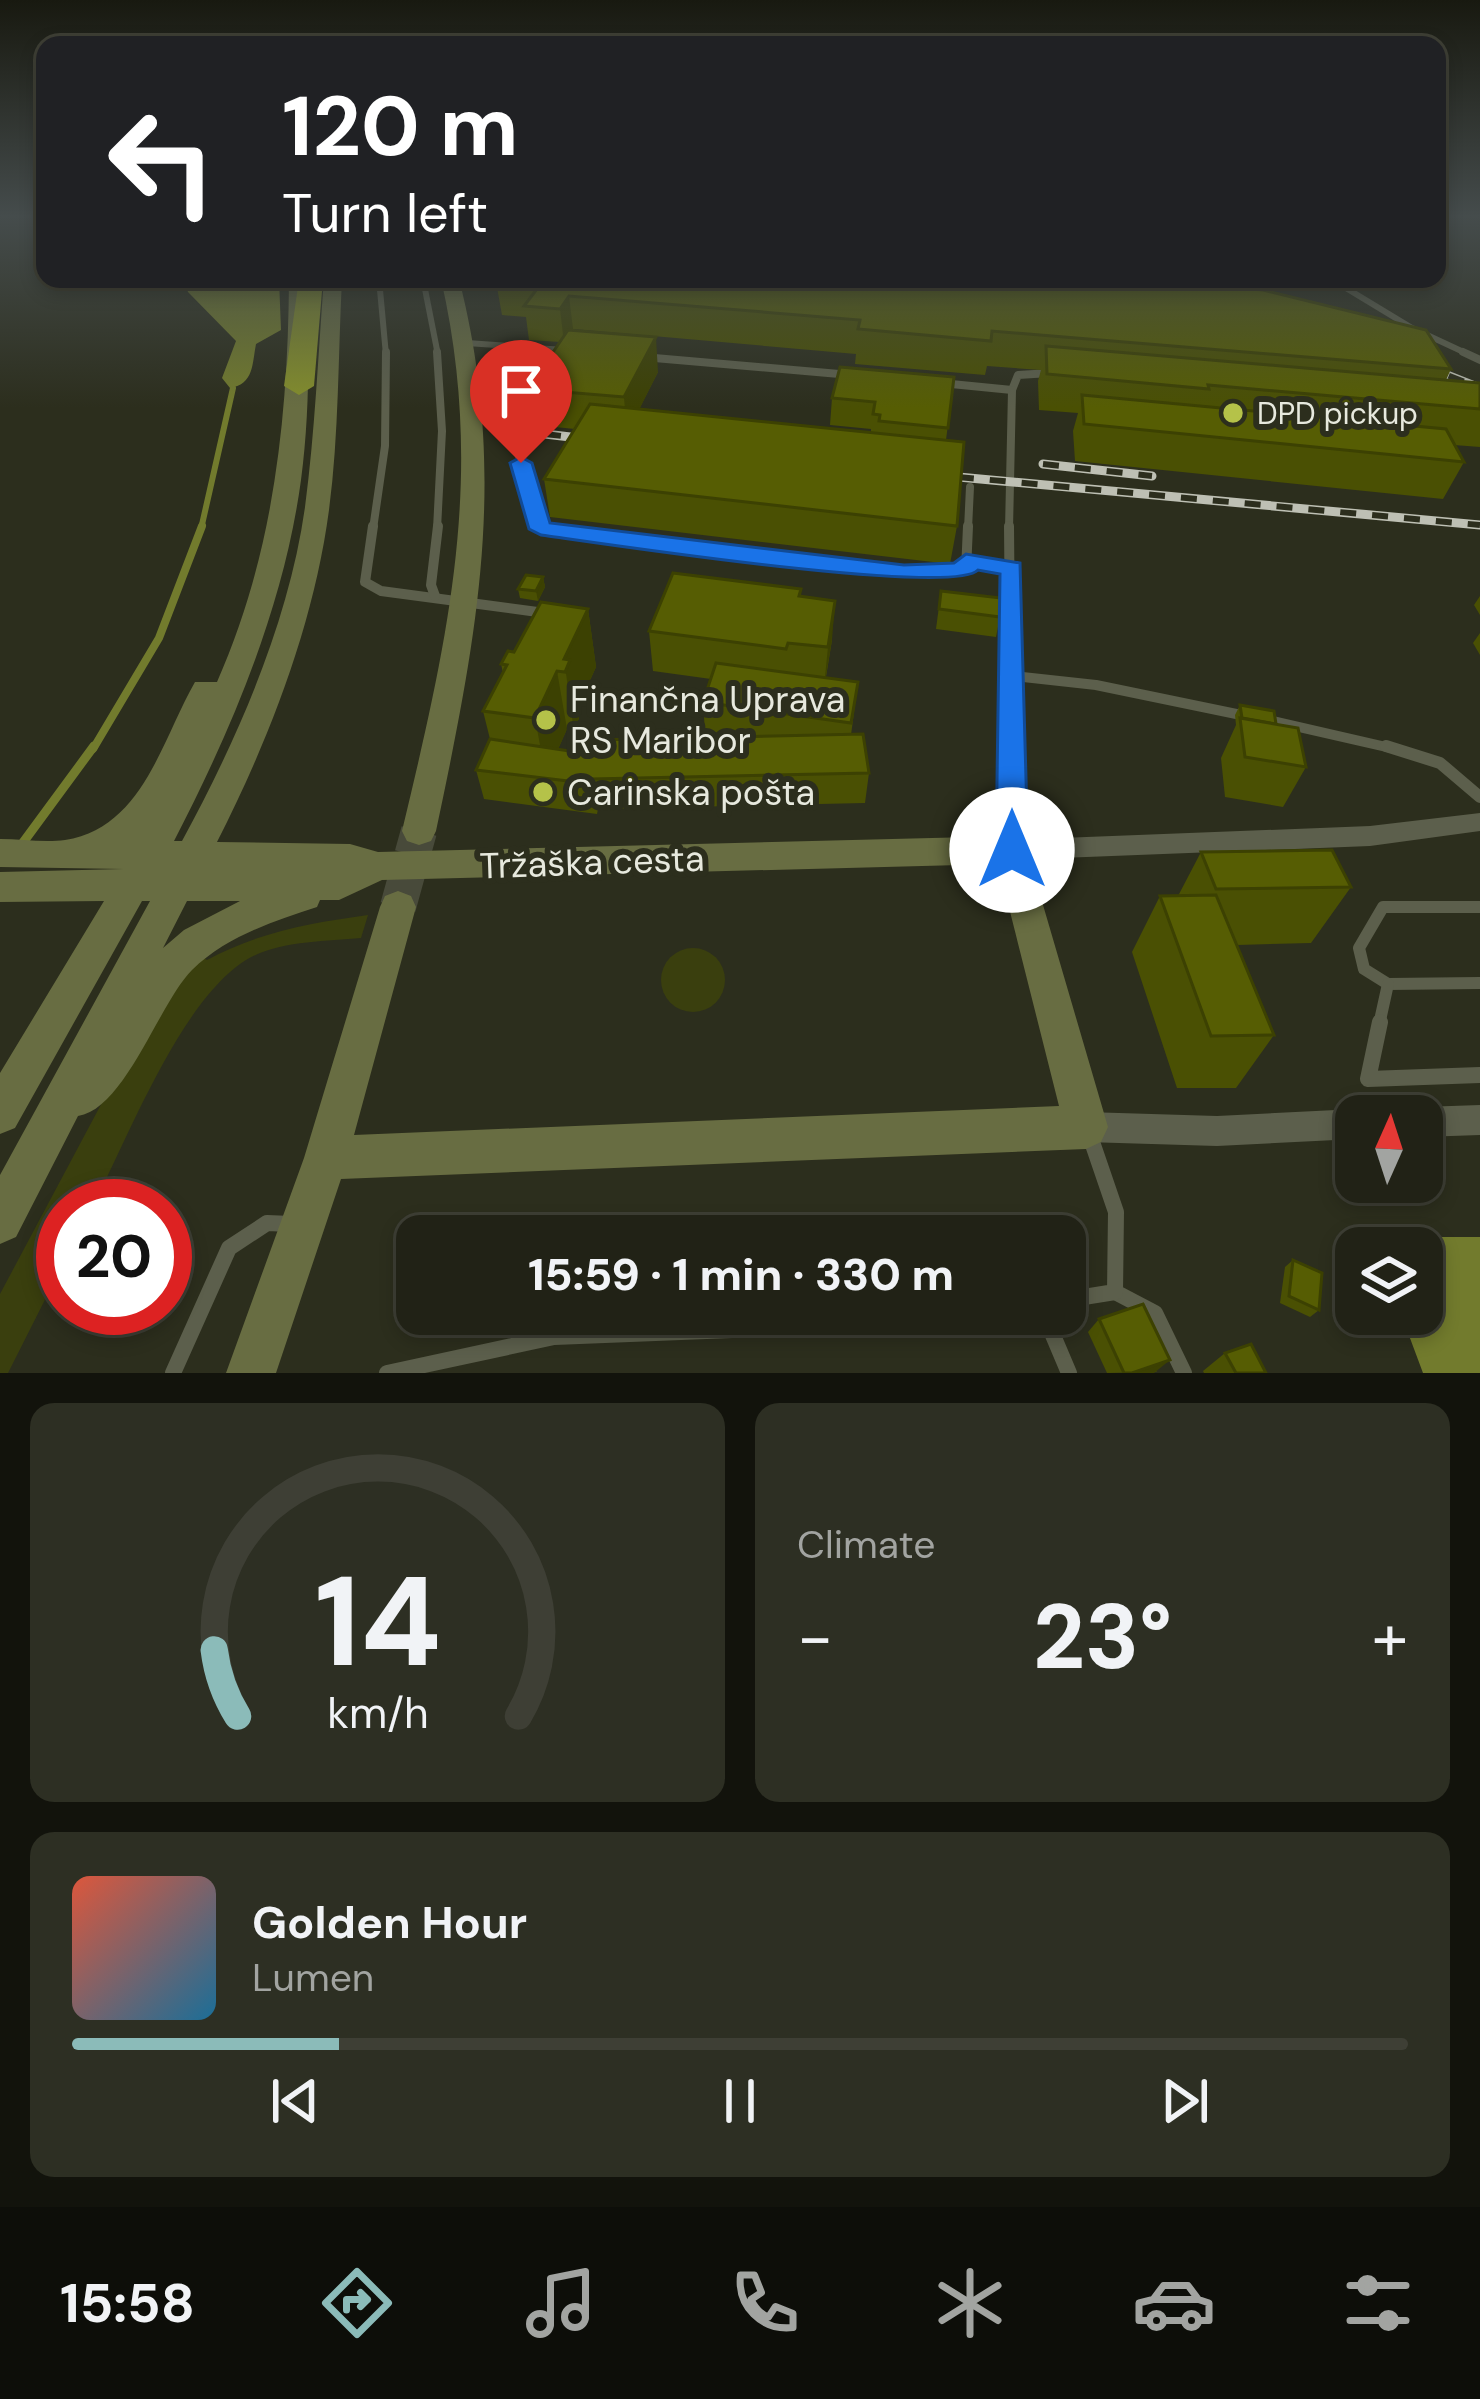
<!DOCTYPE html>
<html lang="en">
<head>
<meta charset="utf-8">
<style>
  body { margin:0; font-family:"DM Sans",sans-serif; background:#2d2f23; color:#f1f3f6; height:100vh; display:flex; flex-direction:column; font-size:45px; white-space:nowrap }
  * { box-sizing:border-box; margin:0 }
  p { font-size:39px; color:#a2a4a1 }
  .icon { flex:none; width:66px; height:66px; fill:none; stroke:currentColor; stroke-width:2; stroke-linecap:round; stroke-linejoin:round }
  .map { position:relative; height:1373px; overflow:hidden }
  .drawer { display:flex; flex-direction:column; gap:30px; padding:30px; background:#12130c; flex:1 }
  .drawer>* { flex:none }
  .guide { position:absolute; left:36px; top:36px; width:1410px; height:252px; border-radius:24px; box-shadow:0 6px 18px #0003,0 0 0 3px #3e3f35; background:#202124; color:#fff; overflow:hidden }
  .needle { width:78px; rotate:3deg }
  .tools { position:absolute; left:1335px; top:1095px; display:grid; gap:24px }
  .tools a { display:grid; place-items:center; width:108px; height:108px; border-radius:24px; background:#212216; box-shadow:0 6px 18px #0003,0 0 0 3px #3e3f35; font-size:60px }
  .speed { position:absolute; left:36px; top:1179px; display:flex; gap:24px; font-size:60px; font-weight:700; text-align:center }
  .speed>* { display:grid; place-content:center; width:156px; height:156px; border-radius:50%; background:#212216; box-shadow:0 6px 18px #0003,0 0 0 3px #3e3f35; line-height:1 }
  .speed .limit { border:18px solid #d22; background:#fff; color:#111 }
  .pin { position:absolute; display:grid; place-items:center; width:102px; height:102px; color:#fff; margin:-123px -51px; border-radius:50% 50% 50% 0; rotate:-45deg; box-shadow:0 0 12px #0007 }
  .pin .icon { rotate:45deg }
  .me { position:absolute; width:132px; margin:-66px; rotate:0deg; stroke-linejoin:round; filter:drop-shadow(0 0 9px #0008) }
  .turn { display:flex; align-items:center; gap:42px; height:252px; padding:0 48px; font-size:54px }
  .turn .icon { width:156px; height:156px; stroke-width:2.5 }
  .turn b { display:block; font-size:84px; line-height:102px }
  .big { font-size:90px; font-weight:800; line-height:1.1 }
  .drawer .card { flex:1; display:flex; flex-direction:column; justify-content:center; gap:18px; min-width:0; padding:0 42px; border-radius:24px; background:#2d2f23 }
  .drawer .dial { align-items:center; gap:0 }
  .dial svg { height:312px; overflow:visible; fill:none; stroke:#3e3f35; stroke-width:7; stroke-linecap:round; text-anchor:middle }
  .dial text { fill:#f1f3f6; stroke:none }
  .song { display:flex; align-items:center; gap:36px }
  .cover { width:144px; height:144px; border-radius:18px; background:linear-gradient(135deg,hsl(10 70% 55%),hsl(200 70% 35%)) }
  .played { height:12px; border-radius:6px; background:linear-gradient(90deg,#8bbbb9 20%,#3e3f35 20%) }
  .keys { display:flex; justify-content:space-around; direction:ltr }
  .heat { display:flex; justify-content:space-between; align-items:center; font-size:66px; direction:ltr }
  .drawer .tiles { flex:1; display:grid; gap:30px; grid-template-columns:1fr 1fr }
  .card:last-child { grid-column:span 2 }
  .trip { position:absolute; left:396px; top:1215px; width:690px; height:120px; border-radius:24px; background:#212216; box-shadow:0 6px 18px #0003,0 0 0 3px #3e3f35; font-weight:800; line-height:120px; text-align:center }
  .menu { display:flex; height:192px; justify-content:space-around; align-items:center; background:#0d0e09; color:#a2a4a1 }
  .menu .icon { width:84px; height:84px }
  .menu .current { color:#8bbbb9 }
  .menu b { font-size:54px; color:#f1f3f6 }
  .map>svg:first-child { display:block }
  .green { fill:#3a3f0e }
  .water { fill:#727b2d }
  .lines { fill:none; stroke-linecap:round; stroke-linejoin:round }
  .stream-far2 { stroke:#727b2d; stroke-width:6 }
  .stream-far1 { stroke:#727b2d; stroke-width:8 }
  .stream { stroke:#727b2d; stroke-width:9 }
  .secondary-tunnel { stroke:#484a3a; stroke-width:36; stroke-dasharray:36 18; stroke-linecap:butt }
  .lane-far4 { stroke:#5c5f4c; stroke-width:6 }
  .lane-far3 { stroke:#5c5f4c; stroke-width:8 }
  .lane-far2 { stroke:#5c5f4c; stroke-width:10 }
  .lane-far1 { stroke:#5c5f4c; stroke-width:12 }
  .lane { stroke:#5c5f4c; stroke-width:16 }
  .street { fill:#5c5f4c; fill-rule:evenodd }
  .secondary { fill:#686d42; fill-rule:evenodd }
  .highway { fill:#848e2c; fill-rule:evenodd }
  .rail-casing { stroke:#bec0b4; stroke-width:9 }
  .rail { stroke:#2c2e1d; stroke-width:6; stroke-dasharray:16; stroke-linecap:butt }
  .wall { fill:#4a5003 }
  .shaded-wall { fill:#3c4102 }
  .building { fill:#565d03; stroke:#3c4102; stroke-width:3 }
  .route { fill:#1a73e8; stroke:#114b97; stroke-width:3 }
  .poi-dot { fill:#b5c249; stroke:#2c2e1d; stroke-width:4.5 }
  .labels { text-anchor:middle; dominant-baseline:central; stroke-width:12; stroke-linejoin:round; paint-order:stroke }
  .far-poi-label { font-size:30px; fill:#e7e9de; stroke:#2c2e1d; text-anchor:start }
  .poi-label { font-size:36px; fill:#e7e9de; stroke:#2c2e1d; text-anchor:start }
  .street-label { font-size:36px; fill:#e7e9de; stroke:#2c2e1d }
</style>
</head>
<body>
<div class="map">
<svg width="1480" height="1373" viewBox="0 0 1480 1373">
  <rect width="100%" height="100%" fill="#2c2e1d"/>
  <g class="green">
    <path d="M368,915l-7,23c-40,4 -92,2 -125,29 -60,47 -108,170 -143,239h-30v58l-55,109h-8v-79l146,-274 52,-66 9,6c52,-28 103,-37 161,-45z"/>
    <circle cx="693" cy="980" r="32"/>
  </g>
  <g class="water">
    <path d="M183,279h96l2,51 -25,14c-4,20 -2,40 -26,44l-8,-10 14,-37 -48,-49z"/>
    <path d="M1414,1237h66v136h-57l-22,-59h21v-66h-22z"/>
  </g>
  <g class="lines">
    <path class="stream-far2" d="M201,529l32,-141"/>
    <path class="stream-far1" d="M93,749l66,-111 43,-112"/>
    <path class="stream" d="M19,848l75,-102"/>
    <path class="secondary-tunnel" d="M398,907l21,-76"/>
    <g class="lane-far4">
      <path d="M379,279l7,76"/>
      <path d="M423,279l15,76"/>
      <path d="M1331,279l81,49 58,27"/>
      <path d="M467,343l97,7"/>
    </g>
    <g class="lane-far3">
      <path d="M437,352l5,79 -5,98"/>
      <path d="M1463,352l17,8"/>
      <path d="M643,357l208,18"/>
      <path d="M941,383l71,7 6,-15 32,-2"/>
      <path d="M535,393l-24,37 31,99"/>
      <path d="M373,529l12,-83 1,-94"/>
      <path d="M968,529l2,-42"/>
      <path d="M1009,529l3,-139"/>
    </g>
    <g class="lane-far2">
      <path d="M373,526l-8,56 16,9 164,22"/>
      <path d="M540,526l364,46 62,-1 2,-45"/>
      <path d="M1009,526l2,223"/>
      <path d="M966,561l46,7"/>
      <path d="M435,596l-4,-11 7,-59"/>
      <path d="M1013,676l83,9 150,31"/>
      <path d="M1264,719l131,30"/>
    </g>
    <g class="lane-far1">
      <path d="M1011,746l1,101"/>
      <path d="M1386,746l54,17 40,34"/>
      <path d="M1480,907h-97l-24,41 5,21 24,15 92,-1"/>
      <path d="M1379,1025l9,-41"/>
    </g>
    <g class="lane">
      <path d="M1380,1022l-12,57 112,-4"/>
      <path d="M1115,1292l40,21 29,60"/>
      <path d="M1065,1300l50,-8 1,-80 -26,-76"/>
      <path d="M1044,1314l25,59"/>
      <path d="M173,1373l56,-125 38,-25 24,1"/>
      <path d="M387,1373l167,-36 387,-15 45,-8"/>
    </g>
    <g class="street">
      <path d="M1480,813v18l-110,15 -358,14 -9,-3 -3,-7 3,-7 9,-3 358,-14z"/>
      <path d="M1480,1105v30l-58,2v-21h-13l2,-5 11,-4z"/>
      <path d="M1356,1109l12,7h-12v23l-139,7 -131,-4 -11,-4 -4,-11 4,-11 11,-4 131,4z"/>
    </g>
    <g class="secondary">
      <path d="M289,279h18c2,67 3,134 -6,201 -17,126 -69,249 -127,361h8c55,-101 107,-219 123,-334 10,-75 13,-152 19,-228h18c-4,76 -3,155 -13,231 -15,114 -60,230 -112,332l133,2 28,8 634,-16 12,4 84,287 -7,15 -15,7 -745,30 -65,194h-50l78,-215 76,-251 5,-11 13,-5 13,5 5,11 -62,228 705,-29 -61,-242 -616,16 -43,20h-19l-3,7c-45,15 -90,29 -125,63 -33,33 -67,139 -114,146l-62,121 -16,7v-69l150,-274h-8l-127,227 -15,6v-61l104,-172 -104,1v-30l123,-3 -123,-2v-28c21,0 45,4 65,1 78,-12 97,-101 130,-158h22c57,-129 71,-264 72,-403zM187,901h53l-56,29 -21,18z"/>
      <path d="M441,279h18c50,196 18,358 -23,552l-5,10 -12,4 -12,-4 -5,-10c46,-192 84,-355 39,-552z"/>
    </g>
    <path class="highway" d="M299,279h24l-9,107 -15,9 -15,-9z"/>
    <g class="rail-casing">
      <g id="rail">
        <path d="M1419,364l61,24"/>
        <path d="M545,434l59,7"/>
        <path d="M1043,464l109,12"/>
        <path d="M926,474l554,51"/>
      </g>
    </g>
    <use href="#rail" class="rail"/>
  </g>
  <g class="wall">
    <path d="M498,279h736l-3,9 220,81 -5,11 34,3v64l-26,-2 10,17 -21,37 -368,-38 -2,-30 5,-18 -39,-3 -1,-29 3,-11 -54,-4 -2,9 -130,-11 1,-10 -283,-25 85,43 -19,37 232,24v-4l-41,-4 2,-27 122,-21 -8,63 11,86 -7,38 -400,-47 -6,-38 31,-50 -41,-4 -6,-36 32,-47 -31,-2 -3,-23 -24,-2 -6,-33z"/>
    <path d="M543,577l2,10 -7,14 -18,-3 -2,-9z"/>
    <path d="M801,589v7l31,44 -6,37 32,5 -7,53 18,38 -4,30 -267,6 -1,5 -113,-15 -8,-29 14,-31 -7,-28 20,-38 -2,-9 87,-55 8,58 -19,42 2,9 -5,13 -7,-2 -9,20 38,6 142,-18 -33,-5 -2,-30 8,-23 -58,-8 -4,-40z"/>
    <path d="M941,591l59,26 -4,20 -60,-8z"/>
    <path d="M1480,596v19l-6,-10z"/>
    <path d="M1480,633v22l-7,-12z"/>
    <path d="M1240,705l36,19 30,43 -23,40 -58,-10 -4,-39 15,-33 -1,-10z"/>
    <path d="M1201,852l150,35 -40,56 -74,2 37,90 -38,53h-59l-45,-136 28,-56h18z"/>
    <path d="M1293,1260l26,50 -9,7 -30,-14 5,-36z"/>
    <path d="M1099,1319l58,53 -50,1 -19,-41z"/>
    <path d="M1225,1353l41,20h-62l-1,-2z"/>
  </g>
  <g class="shaded-wall">
    <path d="M569,296l4,33 -9,14 -4,-34z"/>
    <path d="M656,337l2,35 -31,62 -3,-37z"/>
    <path d="M543,577l2,10 -7,14 -2,-10z"/>
    <path d="M835,601l-3,39 -8,47 4,-40z"/>
    <path d="M588,609l8,58 -19,42 2,9 -5,13 -10,-72z"/>
    <path d="M557,671l10,58 -21,48 -11,-59z"/>
    <path d="M1170,1360l-16,13h-22z"/>
  </g>
  <g class="building">
    <path d="M498,279h617l148,11 163,40 25,39 -459,-38 -1,10 -133,-12 2,-9 -291,-24 -9,13 -36,-3 16,-21 -44,-3z"/>
    <path d="M568,330l88,7 -32,60 -96,-8z"/>
    <path d="M1046,346l434,37v26l-272,-24 1,4 -162,-15z"/>
    <path d="M840,367l114,10 -6,51 -69,-7 1,-6 -7,-1 2,-12 -43,-4z"/>
    <path d="M1082,395l364,34 18,33 -380,-38z"/>
    <path d="M590,404l374,38 -7,84 -413,-47z"/>
    <path d="M673,573l128,16 -2,7 36,5 -7,46 -40,-4 -2,6 -137,-18z"/>
    <path d="M526,575l17,2 -7,14 -18,-2z"/>
    <path d="M941,591l60,7 -1,19 -61,-8z"/>
    <path d="M541,602l47,7 -24,50 6,1 -5,12 -8,-1 -22,47 -52,-7 24,-46 -6,-1 7,-13 6,1z"/>
    <path d="M716,663l142,19 -7,41 -148,-21z"/>
    <path d="M1240,705l34,6 2,13 -34,-6z"/>
    <path d="M1240,718l58,10 8,39 -61,-10z"/>
    <path d="M863,734l6,39 -276,6v5l-117,-14 14,-31 106,16 1,-15z"/>
    <path d="M1332,850l19,37 -135,2 -15,-37z"/>
    <path d="M1216,895l58,140 -63,1 -51,-140z"/>
    <path d="M1293,1260l29,13 -3,37 -30,-14z"/>
    <path d="M1143,1304l27,56 -38,13h-8l-25,-54z"/>
    <path d="M1251,1344l15,29h-30l-11,-20z"/>
  </g>
  <linearGradient id="sky" x2="0" y2="1"><stop stop-color="#181910"/><stop offset="0.53" stop-color="#454c4c"/><stop offset="1" stop-color="#454c4c" stop-opacity="0"/></linearGradient>
  <rect width="1480" height="408" fill="url(#sky)"/>
  <path class="route" d="M521,457l11,6 18,60 354,42 50,-2 12,-9 54,9 8,287 -5,9 -11,4 -11,-4 -5,-9 4,-276 -22,-4c-26,27 -378,-27 -437,-35l-12,-6 -19,-66z"/>
  <g class="poi-dot">
    <circle cx="1233" cy="413" r="12"/>
    <circle cx="546" cy="720" r="12"/>
    <circle cx="543" cy="792" r="12"/>
  </g>
  <g class="labels">
    <g class="far-poi-label">
      <text x="1257" y="413">DPD pickup</text>
    </g>
    <g class="poi-label">
      <text x="570" y="699">Finančna Uprava<tspan x="570" dy="41">RS Maribor</tspan></text>
      <text x="567" y="792">Carinska pošta</text>
    </g>
    <g class="street-label">
      <text transform="translate(592 862) rotate(-2)">Tržaška cesta</text>
    </g>
  </g>
</svg>
<div class="tools">
<a><svg class="needle" viewBox="-14 -14 28 28"><path d="M0-13l5 13h-10z" fill="#e53935"/><path d="M0 13l5-13h-10z" fill="#a2a4a1"/></svg></a>
<a><svg class="icon" aria-label="layers" viewBox="0 0 24 24"><path d="M12 4l9 5-9 5-9-5zM3 14l9 5 9-5"/></svg></a>
</div>
<div class="speed"><div class="limit">20</div></div>
<div class="pin" style="left:521px;top:463px;background:#d93025"><svg class="icon" aria-label="arrive" viewBox="0 0 24 24"><path d="M6 21V4h12l-3 4 3 4H6"/></svg></div>
<svg class="me" style="left:1012px;top:850px" viewBox="-20 -20 40 40"><circle r="19" fill="#fff"/><path d="M0-13L10 11 0 6-10 11z" fill="#1a73e8"/></svg>
<div class="trip">15:59 · 1 min · 330 m</div>
<div class="guide">
<div class="turn"><svg class="icon" aria-label="left" viewBox="0 0 24 24"><path d="M17 20v-9H6M10 6l-5 5 5 5"/></svg><div><b>120 m</b>Turn left</div></div>
</div>
</div>
<section class="drawer">
<div class="tiles">
<div class="card dial"><svg viewBox="0 0 100 80">
<path d="M14 69A42 42 0 1 1 86 69"/>
<path d="M14 69A42 42 0 0 1 8 52" stroke="#8bbbb9"/>
<text x="50" y="56" font-size="32" font-weight="700">14</text>
<text x="50" y="72" font-size="11">km/h</text>
</svg></div>
<div class="card"><p>Climate</p>
<div class="heat"><a>−</a><b class="big">23°</b><a>+</a></div>
</div>
<div class="card">
<div class="song"><i class="cover"></i><div><b>Golden Hour</b><p>Lumen</p></div></div>
<div class="played"></div>
<div class="keys"><svg class="icon" aria-label="previous" viewBox="0 0 24 24"><path d="M18 5L8 12l10 7zM5 5v14"/></svg><svg class="icon" aria-label="pause" viewBox="0 0 24 24"><path d="M8 5v14M16 5v14"/></svg><svg class="icon" aria-label="next" viewBox="0 0 24 24"><path d="M6 5l10 7-10 7zM19 5v14"/></svg></div>
</div>
</div>
</section>
<nav class="menu">
<b>15:58</b>
<svg class="icon current" aria-label="directions" viewBox="0 0 24 24"><path d="M12 3l9 9-9 9-9-9zM9 14v-3h6M13 9l2 2-2 2"/></svg>
<svg class="icon" aria-label="music" viewBox="0 0 24 24"><path d="M9 18V5l10-2v13"/><circle cx="6" cy="18" r="3"/><circle cx="16" cy="16" r="3"/></svg>
<svg class="icon" aria-label="phone" viewBox="0 0 24 24"><path d="M5 4h4l2 5-3 2q2 4 5 5l2-3 5 2v4C11 20 4 13 5 4z"/></svg>
<svg class="icon" aria-label="climate" viewBox="0 0 24 24"><path d="M12 3v18M4 7l16 10M4 17L20 7"/></svg>
<svg class="icon" aria-label="car" viewBox="0 0 24 24"><path d="M5 17H2v-5l4-1 3-4h7l3 4 3 1v5h-3M9 17h6M6 11h13"/><circle cx="7" cy="17" r="2"/><circle cx="17" cy="17" r="2"/></svg>
<svg class="icon" aria-label="filters" viewBox="0 0 24 24"><path d="M4 7h16M4 17h16"/><circle cx="9" cy="7" r="2"/><circle cx="15" cy="17" r="2"/></svg>
</nav>
</body>
</html>
